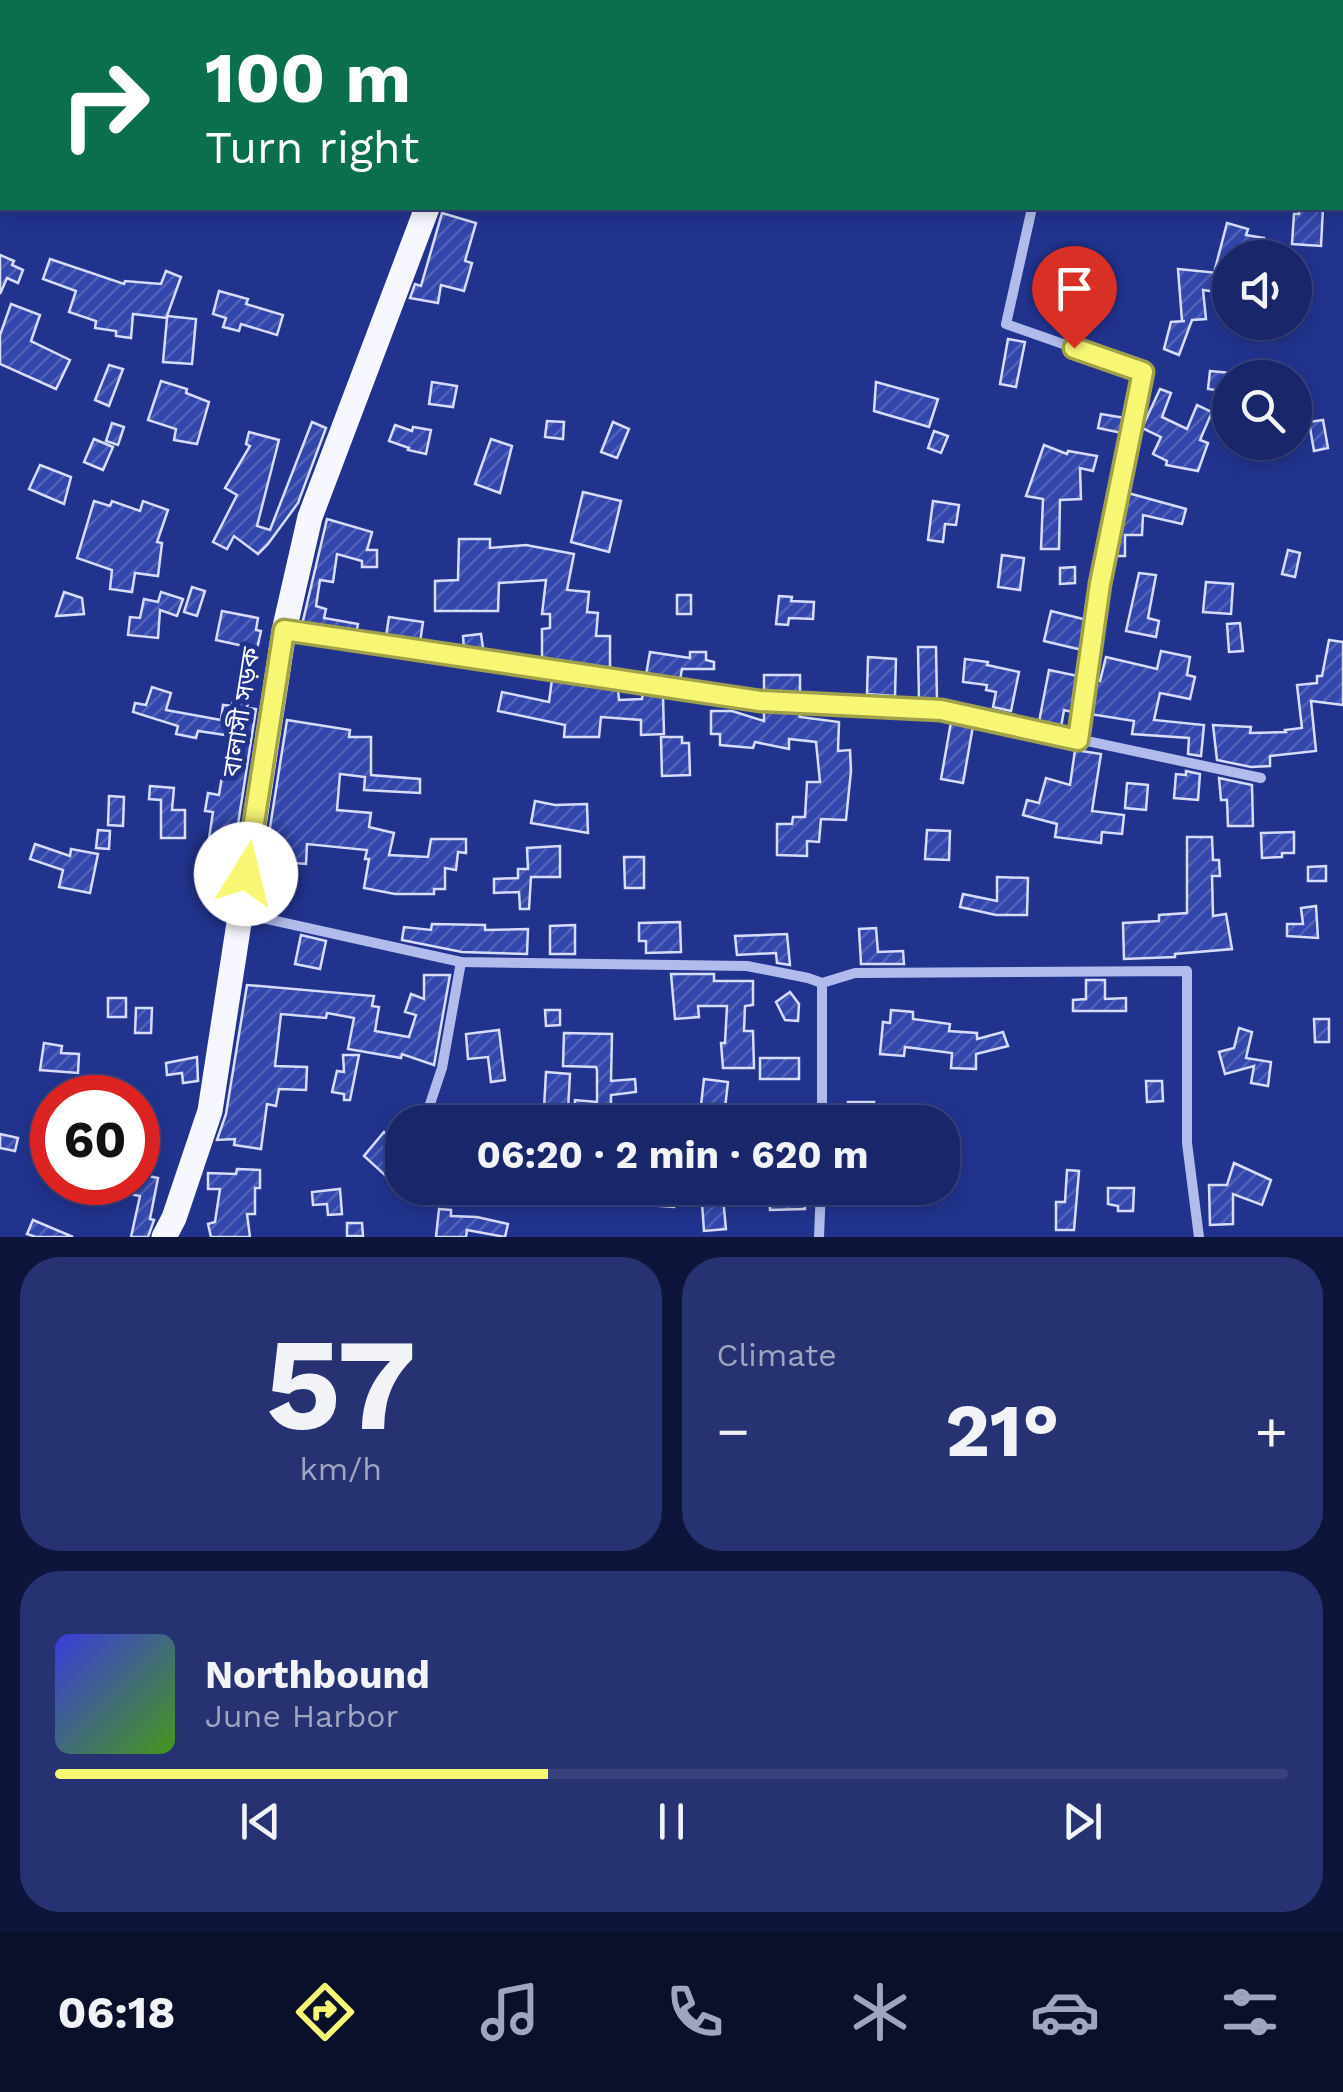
<!DOCTYPE html>
<html lang="en">
<head>
<meta charset="utf-8">
<style>
  body { margin:0; font-family:"Work Sans","Noto Sans Bengali",sans-serif; background:#273272; color:#f1f3f6; height:100vh; display:flex; flex-direction:column; font-size:38px; white-space:nowrap }
  * { box-sizing:border-box; margin:0 }
  p { font-size:32px; color:#9fa5c1 }
  .icon { flex:none; width:55px; height:55px; fill:none; stroke:currentColor; stroke-width:2; stroke-linecap:round; stroke-linejoin:round }
  .map { position:relative; height:1237px; overflow:hidden }
  .drawer { display:flex; flex-direction:column; gap:20px; padding:20px; background:#0e153a; flex:1 }
  .drawer>* { flex:none }
  .hud { position:absolute; left:0px; top:0px; width:1345px; height:210px; box-shadow:0 5px 15px #0003,0 0 0 2px #38437e; background:#0b6e4f; color:#fff; overflow:hidden }
  .tools { position:absolute; left:1212px; top:240px; display:grid; gap:20px }
  .tools a { display:grid; place-items:center; width:100px; height:100px; border-radius:50%; background:#1a266a; box-shadow:0 5px 15px #0003,0 0 0 2px #38437e; font-size:50px }
  .speed { position:absolute; left:30px; top:1075px; display:flex; gap:20px; font-size:50px; font-weight:700; text-align:center }
  .speed>* { display:grid; place-content:center; width:130px; height:130px; border-radius:50%; background:#1a266a; box-shadow:0 5px 15px #0003,0 0 0 2px #38437e; line-height:1 }
  .speed .limit { border:15px solid #d22; background:#fff; color:#111 }
  .pin { position:absolute; display:grid; place-items:center; width:85px; height:85px; color:#fff; margin:-102px -42px; border-radius:50% 50% 50% 0; rotate:-45deg; box-shadow:0 0 10px #0007 }
  .pin .icon { rotate:45deg }
  .me { position:absolute; width:110px; margin:-55px; rotate:9deg; stroke-linejoin:round; filter:drop-shadow(0 0 8px #0008) }
  .turn { display:flex; align-items:center; gap:35px; height:210px; padding:0 40px; font-size:45px }
  .turn .icon { width:130px; height:130px; stroke-width:2.5 }
  .turn b { display:block; font-size:70px; line-height:85px }
  .big { font-size:75px; font-weight:700; line-height:1.1 }
  .drawer .card { flex:1; display:flex; flex-direction:column; justify-content:center; gap:15px; min-width:0; padding:0 35px; border-radius:40px; background:#273272 }
  .drawer .dial { align-items:center; gap:0 }
  .dial b { font-size:130px; line-height:1 }
  .song { display:flex; align-items:center; gap:30px }
  .cover { width:120px; height:120px; border-radius:15px; background:linear-gradient(135deg,hsl(240 70% 55%),hsl(100 70% 35%)) }
  .played { height:10px; border-radius:5px; background:linear-gradient(90deg,#f7f774 40%,#38437e 40%) }
  .keys { display:flex; justify-content:space-around; direction:ltr }
  .heat { display:flex; justify-content:space-between; align-items:center; font-size:55px; direction:ltr }
  .drawer .tiles { flex:1; display:grid; gap:20px; grid-template-columns:1fr 1fr }
  .card:last-child { grid-column:span 2 }
  .trip { position:absolute; left:385px; top:1105px; width:575px; height:100px; border-radius:40px; background:#1a266a; box-shadow:0 5px 15px #0003,0 0 0 2px #38437e; font-weight:700; line-height:100px; text-align:center }
  .dock { display:flex; height:160px; justify-content:space-around; align-items:center; background:#0a0f2a; color:#9fa5c1 }
  .dock .icon { width:70px; height:70px }
  .dock .on { color:#f7f774 }
  .dock b { font-size:45px; color:#f1f3f6 }
  .map>svg:first-child { display:block }
  .building { fill:url(#building-hatch); stroke:#d7ddf9; stroke-width:2.5 }
  .lines { fill:none; stroke-linecap:round; stroke-linejoin:round }
  .minor { stroke:#b2bcec; stroke-width:10 }
  .primary { stroke:#f7f8ff; stroke-width:25 }
  .route-casing { stroke:#a1a14b; stroke-width:25 }
  .route { stroke:#f7f774; stroke-width:18 }
  .labels { text-anchor:middle; dominant-baseline:central; stroke-width:10; stroke-linejoin:round; paint-order:stroke }
  .street-label { font-size:25px; fill:#fff; stroke:#22338e }
</style>
</head>
<body>
<div class="map">
<svg width="1343" height="1237" viewBox="0 0 1343 1237">
  <defs>
    <pattern id="building-hatch" width="6" height="6" patternUnits="userSpaceOnUse" patternTransform="scale(2.5)"><rect width="6" height="6" fill="#3246ab"/><path d="M-1 1l2-2M0 6l6-6M5 7l2-2" fill="none" stroke="#5162b8"/></pattern>
  </defs>
  <rect width="100%" height="100%" fill="#22338e"/>
  <g class="building">
    <path d="M1299,208h24l-2,38 -29,-2 2,-30h5z"/>
    <path d="M442,213l34,10 -11,38 7,2 -8,28 -23,-6 -3,18 -28,-5 5,-14 6,2z"/>
    <path d="M1227,223l21,6 -2,6 18,3 -4,20h-30v15l-15,-4z"/>
    <path d="M0,255l14,6 -2,4 11,5 -5,13 -11,-5 -7,16z"/>
    <path d="M50,259l74,25 1,-3 36,3 5,-13 15,6 -14,39 29,3 -4,45 -29,-2 4,-44 -34,-4 -2,24 -15,-2v-5l-21,-3 1,-7 -27,-9 7,-21 -33,-12z"/>
    <path d="M1178,269l41,4 -2,19 -14,-2 3,29 -14,1 -13,35 -15,-6 7,-27 14,-1h-3z"/>
    <path d="M219,291l29,8 -2,5 37,11 -6,20 -36,-11 -2,7 -16,-4 3,-9 -13,-4z"/>
    <path d="M11,304l29,11 -9,26 39,19 -14,29 -56,-25v-29z"/>
    <path d="M1008,339l17,3 -9,45 -16,-3z"/>
    <path d="M109,365l14,4 -14,37 -14,-6z"/>
    <path d="M1210,371l20,2v19l-22,-3z"/>
    <path d="M161,381l26,8 -1,4 23,9 -12,42 -23,-4 2,-11 -28,-9z"/>
    <path d="M432,382l25,4 -4,21 -24,-3z"/>
    <path d="M876,382l62,17 -9,28 -55,-16z"/>
    <path d="M1160,389l11,4 -9,24 25,12 10,-24 15,7 -12,28 8,3 -10,28 -32,-6 1,-4 -14,-7 8,-17 -19,-9z"/>
    <path d="M1101,414l24,4 -3,15 -24,-5z"/>
    <path d="M1323,420l5,28 -14,3 -5,-29z"/>
    <path d="M547,421l17,1 -1,17 -18,-2z"/>
    <path d="M312,422l14,6 -28,75 -30,41 -10,10 -24,-18 -7,13 -14,-7 24,-47 -12,-7 25,-42 -4,-2 3,-12 30,8 -22,86 13,4z"/>
    <path d="M613,422l16,7 -12,29 -16,-6z"/>
    <path d="M112,423l12,4 -6,18 -12,-4z"/>
    <path d="M395,425l17,6 1,-4 18,3 -5,24 -18,-4 1,-2 -20,-7z"/>
    <path d="M934,431l14,5 -7,17 -13,-5z"/>
    <path d="M94,439l19,8 -10,23 -19,-8z"/>
    <path d="M491,439l21,7 -12,47 -25,-9z"/>
    <path d="M1044,445l23,9 1,-3 29,5 -4,15 -13,-3 1,31 -21,1 -1,49h-18l2,-50 -17,-3z"/>
    <path d="M40,465l31,12 -7,27 -35,-15z"/>
    <path d="M583,492l38,9 -12,51 -38,-10z"/>
    <path d="M1128,493l58,16 -4,15 -39,-9 -1,20h-17v21h-10z"/>
    <path d="M94,501l16,5 2,-5 28,10 3,-10 25,9 -11,32 5,1 -4,33 -23,-3 -3,19 -22,-3 2,-19 -35,-12z"/>
    <path d="M933,501l26,4 -3,20 -11,-1 -2,18 -15,-2z"/>
    <path d="M327,519l45,13 -5,18h10v17h-15v-6l-25,-7 -4,28 -13,-2 -4,26 10,3 -2,9 34,6 -2,9 -54,-8z"/>
    <path d="M459,539h31v9l36,-3 48,9 -7,36 22,2 -2,20 11,1 -2,23h14v34l-68,-10v-31l8,-1v-14h-8l4,-34 -47,3 -1,28h-63v-30l23,-1z"/>
    <path d="M1288,550l12,3 -5,24 -13,-3z"/>
    <path d="M1002,555l22,3 -4,32 -22,-3z"/>
    <path d="M1075,567v16l-15,1v-16z"/>
    <path d="M1139,573l17,2 -8,43 11,3 -3,16 -30,-6z"/>
    <path d="M1206,582l27,2 -2,30 -28,-2z"/>
    <path d="M192,587l13,4 -8,25 -13,-4z"/>
    <path d="M64,592l18,6 2,16 -28,2z"/>
    <path d="M161,592l22,7 -6,17 -17,-6 -2,28 -30,-3 2,-18 10,1 4,-19 14,3z"/>
    <rect x="677" y="595" width="14" height="19"/>
    <path d="M779,596l13,1 -1,4 23,1 -1,17 -24,-1 -1,7 -12,-1z"/>
    <path d="M222,611l36,7 -2,12 5,1 -4,18 -41,-9z"/>
    <path d="M1051,611l36,9 -5,30 -38,-9z"/>
    <path d="M389,617l34,5 -3,20 -34,-5z"/>
    <path d="M1240,623l3,28 -14,1 -2,-28z"/>
    <path d="M481,634l2,14 -19,1 -1,-13z"/>
    <path d="M1329,640l14,2v63l-32,-4 5,50 -46,5v10l-19,1 -34,-7 -4,-35 38,2 -1,6 36,-1 -1,-2 17,-2 -5,-43 20,-2v-7h5z"/>
    <path d="M918,647h18l1,54 -18,-1z"/>
    <path d="M1161,651l29,6 -3,18 8,2 -5,22 -30,-6 -6,27 50,5 -3,31 -13,-2 1,-16 -57,-4 2,-13 -44,-7 5,-34 5,1 6,-24 51,12z"/>
    <path d="M650,652l40,6v-6h16v8l8,2v7h-32l-2,11 -34,-5z"/>
    <path d="M868,657l28,2 -1,37 -28,-2z"/>
    <path d="M965,659l23,3 -1,3 32,7 -8,39 -18,-4 3,-15 -10,-2 1,-5 -24,-3z"/>
    <path d="M1049,670l29,6 -6,36 -8,-2 -3,17 -22,-5z"/>
    <path d="M238,671l15,2 -6,35 9,1 -25,160 -26,-4 8,-53 -8,-1 3,-18 11,2 3,-19 11,1 3,-27 -7,-2 3,-12 -34,-5 -2,7 -20,-4 2,-8 -45,-14 2,-9 11,2 6,-18 19,6 -5,17 55,10 2,-15 9,1z"/>
    <path d="M764,675h36v19l-36,-2z"/>
    <path d="M552,679l66,10 1,11 23,-1 1,-6 20,3 1,38 -23,1v-15l-40,-3 -2,20h-35l1,-12 -67,-14 4,-19 47,10z"/>
    <path d="M764,710l36,2v5l39,5 -1,29 12,-1 1,21 -5,49 -25,-1 -2,23 -12,-1v15l-30,-1v-31h15l1,-7h12l2,-35h13l-4,-40 -27,-3v10l-34,-7 -2,6 -33,-3v-11h-9v-23h21l32,10z"/>
    <path d="M287,720l63,10 -1,7h22v38l49,4v14l-56,-3 1,-13 -25,-3 -3,36 34,3 -2,14 25,6 -5,22 39,2 3,-18h35v14l-8,-1 -2,18 -11,-2v21h-11v5h-39l-31,-6 5,-29h-4l2,-9 -60,-6 -1,20 -37,-3 -1,-21z"/>
    <path d="M951,722l22,4 -10,57 -22,-4z"/>
    <path d="M661,737h21v6h7l1,32 -28,1z"/>
    <path d="M1075,750l26,4 -9,57 32,4 -2,19 -20,-2 -1,11 -46,-6 2,-13 -34,-9 4,-15 12,3 7,-25 24,7z"/>
    <path d="M1186,771l14,3 -2,26 -24,-2 2,-24 10,1z"/>
    <path d="M1219,778l33,7 1,41h-25l-1,-26h-6z"/>
    <path d="M1127,783l21,2 -2,25 -21,-2z"/>
    <path d="M150,786l24,2 -2,22h13v28h-24v-38l-12,-1z"/>
    <path d="M109,796l15,1 -1,29 -15,-1z"/>
    <path d="M535,801l20,4 32,-1 1,29 -57,-10z"/>
    <path d="M98,830l12,1 -1,18 -13,-1z"/>
    <path d="M927,830l23,1 -1,29 -24,-1z"/>
    <path d="M1294,832v21h-12v4l-20,1 -1,-25z"/>
    <path d="M1187,837h25l1,23h6l1,16h-8l1,40 13,-2 6,35 -57,5v3l-51,2 -1,-36 36,-2v-6l28,-2z"/>
    <path d="M35,844l35,12 1,-7 27,5 -8,39 -31,-6 4,-17 -33,-11z"/>
    <path d="M560,846v31h-29l-2,32h-9l-1,-17 -25,1v-14l24,-1v-9h10l-1,-21z"/>
    <path d="M624,857h20v31h-19z"/>
    <path d="M1326,866v15h-18v-14z"/>
    <path d="M205,875l23,11 -3,24h-13v-13h-6z"/>
    <path d="M997,877l31,1 -1,37h-31l-36,-8 3,-13 34,7z"/>
    <path d="M1316,906l2,32 -31,-2v-12h16l-2,-16z"/>
    <path d="M680,922l1,30 -35,1v-12h-7v-18z"/>
    <path d="M432,924l53,1v5l43,-1 -1,25 -65,-2 -60,-12 2,-13 27,3z"/>
    <path d="M575,925v29h-25v-28z"/>
    <path d="M876,928l2,24 25,-1 1,13h-43l-2,-35z"/>
    <path d="M787,934l3,31 -13,-2 -1,-10 -39,2 -2,-19z"/>
    <path d="M301,935l25,6 -6,28 -25,-5z"/>
    <path d="M671,974h43v7h39v24l-8,1 -1,25h9l1,37h-31l-2,-25h4l2,-37h-29l1,11 -24,2z"/>
    <path d="M424,975h26l-16,90 -32,-11 -1,4 -53,-9 6,-31 -27,-5 -1,5 -45,-4 -6,52 32,1 -1,23 -27,-1 -3,17 -9,-2 -6,45 -27,-4 1,-6 -18,1 9,-26 21,-129 127,11 -2,10 7,1 -4,24 34,6 7,-22 -11,-3 6,-18 13,5z"/>
    <path d="M1086,980h19v19l21,-1v13h-53v-11l13,-1z"/>
    <path d="M790,992l9,12 -1,17 -13,-1 -9,-18z"/>
    <rect x="108" y="998" width="18" height="19"/>
    <path d="M136,1008h16l-1,25h-16z"/>
    <path d="M545,1010h15v15l-14,1z"/>
    <path d="M891,1010l22,2v7l37,5 -1,7 28,2v6l26,-7 5,14 -32,8v15l-25,-1 1,-15 -47,-6 -1,9 -24,-2 3,-32 7,1z"/>
    <path d="M1314,1019h15v23h-14z"/>
    <path d="M1239,1028l13,4 -6,26 25,4 -3,24 -17,-3 3,-17 -29,8 -6,-22 15,-4z"/>
    <path d="M499,1030l6,50 -14,2 -3,-25 -20,2 -2,-25z"/>
    <path d="M564,1033l48,1 -1,47 24,-2 1,13 -25,3v26l-37,-5 1,-16 22,2v-32l-1,-3 -33,-1z"/>
    <path d="M44,1043l18,3 -1,7 18,1 -1,19 -38,-3z"/>
    <path d="M343,1055h16l-9,45h-6v-6l-12,-2 5,-21 7,1z"/>
    <path d="M197,1057l1,24 -15,2 -1,-10 -15,2 -1,-12z"/>
    <rect x="760" y="1058" width="39" height="21"/>
    <path d="M546,1072l24,2 -2,36 -24,-2z"/>
    <path d="M704,1079l24,3 -3,26 -24,-3z"/>
    <path d="M1146,1081h16l1,20 -16,1z"/>
    <path d="M848,1102h26v15l-26,1z"/>
    <path d="M384,1132l18,15v9l-16,20 -22,-20z"/>
    <path d="M0,1134l18,4 -3,13 -15,-3z"/>
    <path d="M1234,1163l37,17 -9,25 -29,-11v30l-23,1 -1,-40h18z"/>
    <path d="M237,1169l23,1v18h-5v26h-8l3,23h-39l-3,-13 7,-2 5,-33h-12v-16l28,1z"/>
    <path d="M1067,1170l12,1 -5,59h-18v-28h9z"/>
    <path d="M138,1174l20,4 -8,41 4,1 -6,17h-17l9,-41 -38,-7v-7h36z"/>
    <path d="M648,1188h74l4,41 -22,2 -2,-28 -28,-2v6l-27,-2z"/>
    <path d="M769,1188h36v21l-35,1z"/>
    <path d="M1108,1188h26l-1,23h-15v-5l-10,-2z"/>
    <path d="M340,1189l2,25 -14,1 -1,-11 -14,1 -1,-13z"/>
    <path d="M439,1209l12,1v6l26,1 31,7 -3,13 -38,-7 -1,7h-30z"/>
    <path d="M33,1220l40,17h-37l-9,-3z"/>
    <path d="M347,1223h15l1,13h-16z"/>
  </g>
  <g class="lines">
    <g class="minor">
      <path d="M750,0l9,2"/>
      <path d="M1088,2l1,-2"/>
      <path d="M1032,208l-26,116 137,48 -42,212 -24,156"/>
      <path d="M284,631l476,70 181,9 320,68"/>
      <path d="M240,913l221,49 286,4 61,12 14,5 33,-10 332,-2v172l12,94"/>
      <path d="M822,983v139"/>
      <path d="M424,1122l18,-54 19,-106"/>
      <path d="M819,1237l2,-49"/>
    </g>
    <g class="primary">
      <path d="M504,2l1,-2"/>
      <path d="M164,1237l10,-19 36,-107 74,-480 26,-114 117,-309"/>
    </g>
  </g>
  <g class="lines">
    <g class="route-casing">
      <path id="route" d="M246,874l38,-244 476,71 181,9 137,30 22,-156 43,-212 -69,-24"/>
    </g>
    <use href="#route" class="route"/>
  </g>
  <g class="labels">
    <g class="street-label">
      <text transform="translate(241 712) rotate(-81)">বালাসী সড়ক</text>
    </g>
  </g>
</svg>
<div class="tools">
<a><svg class="icon" aria-label="sound" viewBox="0 0 24 24"><path d="M4 9h4l5-4v14l-5-4H4zM17 9q2 3 0 6"/></svg></a>
<a><svg class="icon" aria-label="search" viewBox="0 0 24 24"><circle cx="10" cy="10" r="6"/><path d="M15 15l6 6"/></svg></a>
</div>
<div class="speed"><div class="limit">60</div></div>
<div class="pin" style="left:1074px;top:348px;background:#d93025"><svg class="icon" aria-label="arrive" viewBox="0 0 24 24"><path d="M6 21V4h12l-3 4 3 4H6"/></svg></div>
<svg class="me" style="left:246px;top:874px" viewBox="-20 -20 40 40"><circle r="19" fill="#fff"/><path d="M0-13L10 11 0 6-10 11z" fill="#f7f774"/></svg>
<div class="trip">06:20 · 2 min · 620 m</div>
<div class="hud">
<div class="turn"><svg class="icon" aria-label="right" viewBox="0 0 24 24"><path d="M7 20v-9h11M14 6l5 5-5 5"/></svg><div><b>100 m</b>Turn right</div></div>
</div>
</div>
<section class="drawer">
<div class="tiles">
<div class="card dial"><b>57</b><p>km/h</p></div>
<div class="card"><p>Climate</p>
<div class="heat"><a>−</a><b class="big">21°</b><a>+</a></div>
</div>
<div class="card">
<div class="song"><i class="cover"></i><div><b>Northbound</b><p>June Harbor</p></div></div>
<div class="played"></div>
<div class="keys"><svg class="icon" aria-label="previous" viewBox="0 0 24 24"><path d="M18 5L8 12l10 7zM5 5v14"/></svg><svg class="icon" aria-label="pause" viewBox="0 0 24 24"><path d="M8 5v14M16 5v14"/></svg><svg class="icon" aria-label="next" viewBox="0 0 24 24"><path d="M6 5l10 7-10 7zM19 5v14"/></svg></div>
</div>
</div>
</section>
<nav class="dock">
<b>06:18</b>
<svg class="icon on" aria-label="directions" viewBox="0 0 24 24"><path d="M12 3l9 9-9 9-9-9zM9 14v-3h6M13 9l2 2-2 2"/></svg>
<svg class="icon" aria-label="music" viewBox="0 0 24 24"><path d="M9 18V5l10-2v13"/><circle cx="6" cy="18" r="3"/><circle cx="16" cy="16" r="3"/></svg>
<svg class="icon" aria-label="phone" viewBox="0 0 24 24"><path d="M5 4h4l2 5-3 2q2 4 5 5l2-3 5 2v4C11 20 4 13 5 4z"/></svg>
<svg class="icon" aria-label="climate" viewBox="0 0 24 24"><path d="M12 3v18M4 7l16 10M4 17L20 7"/></svg>
<svg class="icon" aria-label="car" viewBox="0 0 24 24"><path d="M5 17H2v-5l4-1 3-4h7l3 4 3 1v5h-3M9 17h6M6 11h13"/><circle cx="7" cy="17" r="2"/><circle cx="17" cy="17" r="2"/></svg>
<svg class="icon" aria-label="filters" viewBox="0 0 24 24"><path d="M4 7h16M4 17h16"/><circle cx="9" cy="7" r="2"/><circle cx="15" cy="17" r="2"/></svg>
</nav>
</body>
</html>
